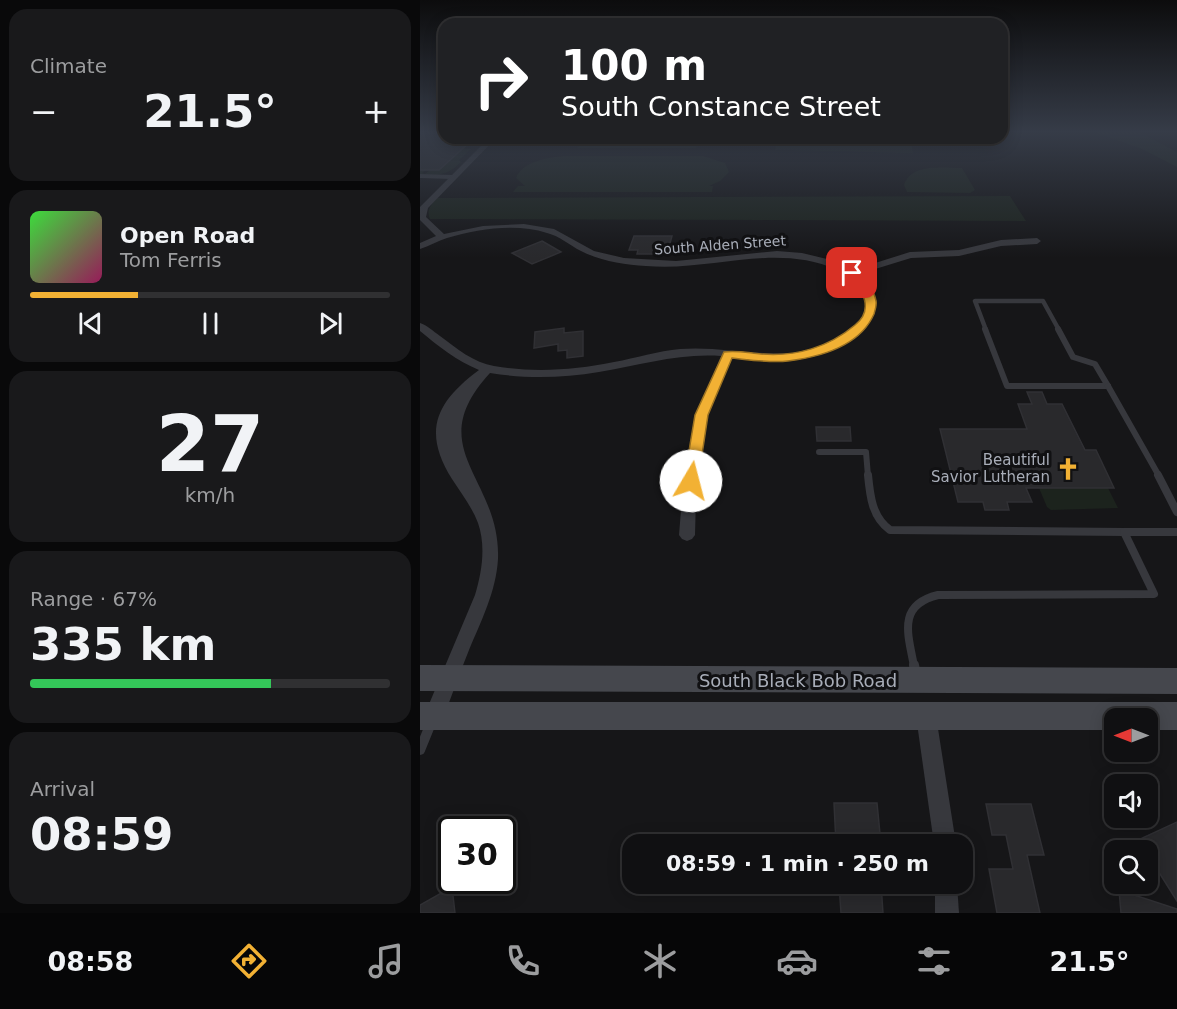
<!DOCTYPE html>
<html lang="en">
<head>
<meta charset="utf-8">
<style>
  body { margin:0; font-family:"DejaVu Sans",sans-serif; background:#19191b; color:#f1f3f6; height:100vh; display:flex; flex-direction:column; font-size:22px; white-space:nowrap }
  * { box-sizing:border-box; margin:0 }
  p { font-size:20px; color:#9c9d9f }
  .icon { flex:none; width:33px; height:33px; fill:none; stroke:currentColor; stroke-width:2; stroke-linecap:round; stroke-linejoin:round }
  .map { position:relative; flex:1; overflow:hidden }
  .details { display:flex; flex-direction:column; gap:9px; padding:9px; background:#09090a; width:420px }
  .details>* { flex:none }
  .top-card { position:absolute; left:18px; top:18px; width:570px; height:126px; border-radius:18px; box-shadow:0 3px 15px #0003,0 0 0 2px #303032; background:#202124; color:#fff; overflow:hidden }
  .needle { width:39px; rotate:270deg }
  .tools { position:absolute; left:684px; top:708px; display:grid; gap:12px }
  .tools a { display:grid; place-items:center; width:54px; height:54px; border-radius:12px; background:#101012; box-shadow:0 3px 15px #0003,0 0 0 2px #303032; font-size:30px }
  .speed { position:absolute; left:18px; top:816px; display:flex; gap:12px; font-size:30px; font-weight:700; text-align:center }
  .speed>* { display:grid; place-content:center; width:78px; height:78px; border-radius:50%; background:#101012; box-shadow:0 3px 15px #0003,0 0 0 2px #303032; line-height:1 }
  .speed .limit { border:3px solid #111; border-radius:9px; background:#fff; color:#111 }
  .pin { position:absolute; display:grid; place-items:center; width:51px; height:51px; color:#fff; margin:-26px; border-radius:12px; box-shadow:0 3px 9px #0006 }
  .me { position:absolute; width:66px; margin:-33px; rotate:8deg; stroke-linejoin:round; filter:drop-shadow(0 0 4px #0008) }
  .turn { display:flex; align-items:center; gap:21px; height:126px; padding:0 24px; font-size:27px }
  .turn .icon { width:78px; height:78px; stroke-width:2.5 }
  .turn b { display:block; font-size:42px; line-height:51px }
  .big { font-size:45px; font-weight:800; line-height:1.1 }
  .details .widget { flex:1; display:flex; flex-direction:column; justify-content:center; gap:9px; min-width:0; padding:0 21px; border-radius:18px; background:#19191b }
  .details .dial { align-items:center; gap:0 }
  .dial b { font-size:78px; line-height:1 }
  .song { display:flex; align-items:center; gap:18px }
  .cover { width:72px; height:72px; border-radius:9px; background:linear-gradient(135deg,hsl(120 70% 55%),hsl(330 70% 35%)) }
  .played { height:6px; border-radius:3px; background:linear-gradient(90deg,#f2b134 30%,#303032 30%) }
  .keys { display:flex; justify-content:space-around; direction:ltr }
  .heat { display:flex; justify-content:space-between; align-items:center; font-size:33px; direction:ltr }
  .charge { height:9px; border-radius:4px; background:linear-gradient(90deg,#34c759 67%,#303032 0) }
  .trip { position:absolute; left:202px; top:834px; width:351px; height:60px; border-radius:18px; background:#101012; box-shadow:0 3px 15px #0003,0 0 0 2px #303032; font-weight:800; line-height:60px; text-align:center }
  .dock { display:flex; height:96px; justify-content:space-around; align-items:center; background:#060607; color:#9c9d9f }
  .dock .icon { width:42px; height:42px }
  .dock .active { color:#f2b134 }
  .dock b { font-size:27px; color:#f1f3f6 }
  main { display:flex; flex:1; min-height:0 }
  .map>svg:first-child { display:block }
  .green { fill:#1c231d }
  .building { fill:#29292c; stroke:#303034; stroke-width:1.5 }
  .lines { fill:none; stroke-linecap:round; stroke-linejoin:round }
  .lane-far4 { stroke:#37383d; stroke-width:4 }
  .lane-far3 { stroke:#37383d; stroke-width:4.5 }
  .lane-far2 { stroke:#37383d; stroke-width:6 }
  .lane-far1 { stroke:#37383d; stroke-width:8 }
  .lane { stroke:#37383d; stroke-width:10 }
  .street { fill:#37383d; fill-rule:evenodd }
  .secondary { fill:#45474d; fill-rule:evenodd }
  .route { fill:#f2b134; stroke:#9d7322; stroke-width:1.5 }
  .labels { text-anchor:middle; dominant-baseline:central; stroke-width:6; stroke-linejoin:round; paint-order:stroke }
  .far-street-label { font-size:14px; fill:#a8adb8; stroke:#111113 }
  .poi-label { font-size:15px; fill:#a8adb8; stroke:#111113; text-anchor:end }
  .near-street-label { font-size:18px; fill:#a8adb8; stroke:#111113 }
</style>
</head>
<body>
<main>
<section class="details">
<div class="widget"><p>Climate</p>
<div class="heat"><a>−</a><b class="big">21.5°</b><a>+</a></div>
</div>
<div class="widget">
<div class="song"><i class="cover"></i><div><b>Open Road</b><p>Tom Ferris</p></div></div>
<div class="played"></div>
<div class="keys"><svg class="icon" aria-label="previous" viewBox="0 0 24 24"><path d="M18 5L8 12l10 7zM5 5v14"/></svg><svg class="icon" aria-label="pause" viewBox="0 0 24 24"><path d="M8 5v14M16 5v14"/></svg><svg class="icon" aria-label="next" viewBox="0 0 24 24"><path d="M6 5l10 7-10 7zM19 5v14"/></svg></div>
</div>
<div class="widget dial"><b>27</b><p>km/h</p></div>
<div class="widget"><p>Range · 67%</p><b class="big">335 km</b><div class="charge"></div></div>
<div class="widget"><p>Arrival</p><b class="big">08:59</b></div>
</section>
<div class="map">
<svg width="757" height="913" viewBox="0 0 757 913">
  <rect width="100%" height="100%" fill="#161618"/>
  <g class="green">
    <path d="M672,131h35l14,2 36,19v15l-35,-18z"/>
    <path d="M164,138h115l-3,10h-119z"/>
    <path d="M358,138h132l3,15 -138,-3z"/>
    <path d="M38,148l13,1 -12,11 2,2c-13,13 -21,14 -41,12v-4h6l-4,3 3,1z"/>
    <path d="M143,156h140l22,7 4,9 -9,9 -11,5h4l-1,6h-199l5,-6h7l-9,-8c7,-17 31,-20 47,-22z"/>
    <path d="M542,168l13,22 -5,3 -63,-1 -3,-7c7,-22 39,-17 58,-17z"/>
    <path d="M590,196l16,25 -596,-2c-4,-9 1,-14 7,-21z"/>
    <path d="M619,488h69l10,20 -67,2 -4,-3z"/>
  </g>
  <g class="building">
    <path d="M0,131h24v7l28,2 -33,30h-19z"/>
    <path d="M214,236h38l-5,18h-30l1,-4h-9z"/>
    <path d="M122,241l19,11 -29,12 -20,-11z"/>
    <path d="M144,328v5l19,-2v25l-16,2v-8l-9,1v-7l-24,4 1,-16z"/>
    <path d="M607,392h15l5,12h15l23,46h11l18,38h-88l6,14h-25l2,8h-24l-2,-8h-25l-18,-73h87l-9,-25h14z"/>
    <path d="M396,427h34l1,14h-34z"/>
    <path d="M414,803h43l4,41h-45z"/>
    <path d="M566,804h45l13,51h-17l13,58h-43l-8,-44h24l-7,-34h-14z"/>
    <path d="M757,822v79l-29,-46v-5h-3l-7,-10z"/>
    <path d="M419,884h42l2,29h-42z"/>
    <path d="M32,887l3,26h-35v-8z"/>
    <path d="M699,890l58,19v4h-56z"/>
  </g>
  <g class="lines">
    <path class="lane-far4" d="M0,176l33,1"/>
    <path class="lane-far3" d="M566,330l-11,-29h68l16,29"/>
    <g class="lane-far2">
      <path d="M565,329l22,57h101"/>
      <path d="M638,329l15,28 22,7 13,22"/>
      <path d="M688,386l51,90"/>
      <path d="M399,452h47l2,24"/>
    </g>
    <g class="lane-far1">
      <path d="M448,475c2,21 4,42 22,55l234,2 30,62 -216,1c-41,10 -30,39 -24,71"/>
      <path d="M738,475l19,37"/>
      <path d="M704,532h53"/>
    </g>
    <g class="lane">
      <path d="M494,665l2,10"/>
      <path d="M0,750l11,-27"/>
    </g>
    <g class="street">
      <path d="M69,138h7l-68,70 -2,9 18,17 39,-8 41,-2 30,5 40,22 30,7 52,3 101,-10 25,2 25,6 26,11 57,-18 49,-2 42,-10 36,-2 4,3 -4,3 -36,2 -42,10 -48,2 -52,16c43,42 -11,78 -53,84 -24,4 -49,2 -74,-1l-24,58 -12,83 -1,37 -3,4 -5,2 -5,-2 -3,-4 3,-37 14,-83 25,-59c-42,-3 -80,9 -122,16 -36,6 -73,7 -109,1 -70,76 11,104 8,186 -2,33 -17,62 -29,91 -10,24 -18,49 -28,73l-7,3 -7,-3 -3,-7 51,-121c7,-23 11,-49 3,-72 -6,-16 -17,-30 -26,-44 -30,-48 -16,-77 27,-109 -22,-9 -41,-24 -59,-39v-8c7,2 13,8 20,13 16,12 34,27 54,30 40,7 81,4 120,-4 22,-4 44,-11 66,-13 58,-5 123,23 173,-20 8,-8 15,-18 12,-30 -2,-15 -15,-23 -28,-29 -62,-28 -127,2 -191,-4 -22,-1 -45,-5 -65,-15 -12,-6 -21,-15 -34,-18 -31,-10 -69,-4 -100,5 -9,3 -18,8 -27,11v-6l16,-7 -16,-16v-13z"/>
      <path d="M506,706l7,3 3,7 20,128h-22l-18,-128 3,-7z"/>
      <path d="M515,884h22l2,29h-24z"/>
    </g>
    <g class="secondary">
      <path d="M0,665l757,3v26l-757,-3z"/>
      <path d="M0,702h757v28h-29v-12h-34v12h-694z"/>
    </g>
  </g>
  <linearGradient id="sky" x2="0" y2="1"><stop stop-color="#0c0c0d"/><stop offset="0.51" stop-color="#363c48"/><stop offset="1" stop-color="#363c48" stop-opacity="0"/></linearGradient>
  <rect width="757" height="258" fill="url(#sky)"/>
  <path class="route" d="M429,271h6c8,8 19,17 21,30 1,4 -1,9 -2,13 -14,32 -54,43 -86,47 -19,2 -37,-1 -56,-3l-24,57 -10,66 -7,5 -5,-2 -2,-3 11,-66 29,-63c12,-2 25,1 37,2 35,3 68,-7 94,-29 20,-16 7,-35 -6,-50z"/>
  <defs>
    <g id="church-bare" transform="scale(1.8)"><path d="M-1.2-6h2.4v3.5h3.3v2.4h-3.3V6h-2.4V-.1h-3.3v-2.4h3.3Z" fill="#f2b134" stroke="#111113" stroke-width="2.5" paint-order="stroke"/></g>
  </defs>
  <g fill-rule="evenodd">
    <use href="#church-bare" x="648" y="469"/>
  </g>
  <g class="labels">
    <g class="far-street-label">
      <text transform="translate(300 245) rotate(-4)">South Alden Street</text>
    </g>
    <g class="poi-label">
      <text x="630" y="460">Beautiful<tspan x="630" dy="17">Savior Lutheran</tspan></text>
    </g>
    <g class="near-street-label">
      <text x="378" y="680">South Black Bob Road</text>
    </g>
  </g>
</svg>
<div class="tools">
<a><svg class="needle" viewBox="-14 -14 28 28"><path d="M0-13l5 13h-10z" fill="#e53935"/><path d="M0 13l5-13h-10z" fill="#9c9d9f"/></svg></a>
<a><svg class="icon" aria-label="sound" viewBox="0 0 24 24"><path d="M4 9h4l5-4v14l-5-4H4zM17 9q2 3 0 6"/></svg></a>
<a><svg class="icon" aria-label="search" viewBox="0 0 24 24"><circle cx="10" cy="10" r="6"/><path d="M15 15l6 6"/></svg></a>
</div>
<div class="speed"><div class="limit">30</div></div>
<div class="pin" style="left:432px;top:273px;background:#d93025"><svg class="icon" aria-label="arrive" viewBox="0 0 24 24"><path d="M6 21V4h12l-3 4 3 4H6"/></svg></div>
<svg class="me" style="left:271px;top:481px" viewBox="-20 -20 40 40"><circle r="19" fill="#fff"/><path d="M0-13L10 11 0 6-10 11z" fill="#f2b134"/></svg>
<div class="trip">08:59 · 1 min · 250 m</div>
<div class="top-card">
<div class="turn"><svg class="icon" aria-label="right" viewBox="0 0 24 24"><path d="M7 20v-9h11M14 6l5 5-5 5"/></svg><div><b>100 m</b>South Constance Street</div></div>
</div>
</div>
</main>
<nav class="dock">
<b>08:58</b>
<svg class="icon active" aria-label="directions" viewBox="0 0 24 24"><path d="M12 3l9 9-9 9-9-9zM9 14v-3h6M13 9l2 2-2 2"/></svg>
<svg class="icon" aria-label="music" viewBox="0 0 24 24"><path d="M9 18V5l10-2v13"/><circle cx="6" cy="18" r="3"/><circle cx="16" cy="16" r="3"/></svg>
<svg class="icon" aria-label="phone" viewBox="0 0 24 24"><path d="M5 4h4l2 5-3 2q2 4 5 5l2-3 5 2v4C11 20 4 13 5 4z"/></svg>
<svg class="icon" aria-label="climate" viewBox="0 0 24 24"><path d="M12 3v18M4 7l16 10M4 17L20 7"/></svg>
<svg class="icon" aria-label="car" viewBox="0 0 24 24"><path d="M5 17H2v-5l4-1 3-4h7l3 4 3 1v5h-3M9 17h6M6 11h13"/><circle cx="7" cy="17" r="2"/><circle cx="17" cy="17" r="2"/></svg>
<svg class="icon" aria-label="filters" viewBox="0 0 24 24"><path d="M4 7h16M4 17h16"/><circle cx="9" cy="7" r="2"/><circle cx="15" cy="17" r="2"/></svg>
<b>21.5°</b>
</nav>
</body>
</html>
